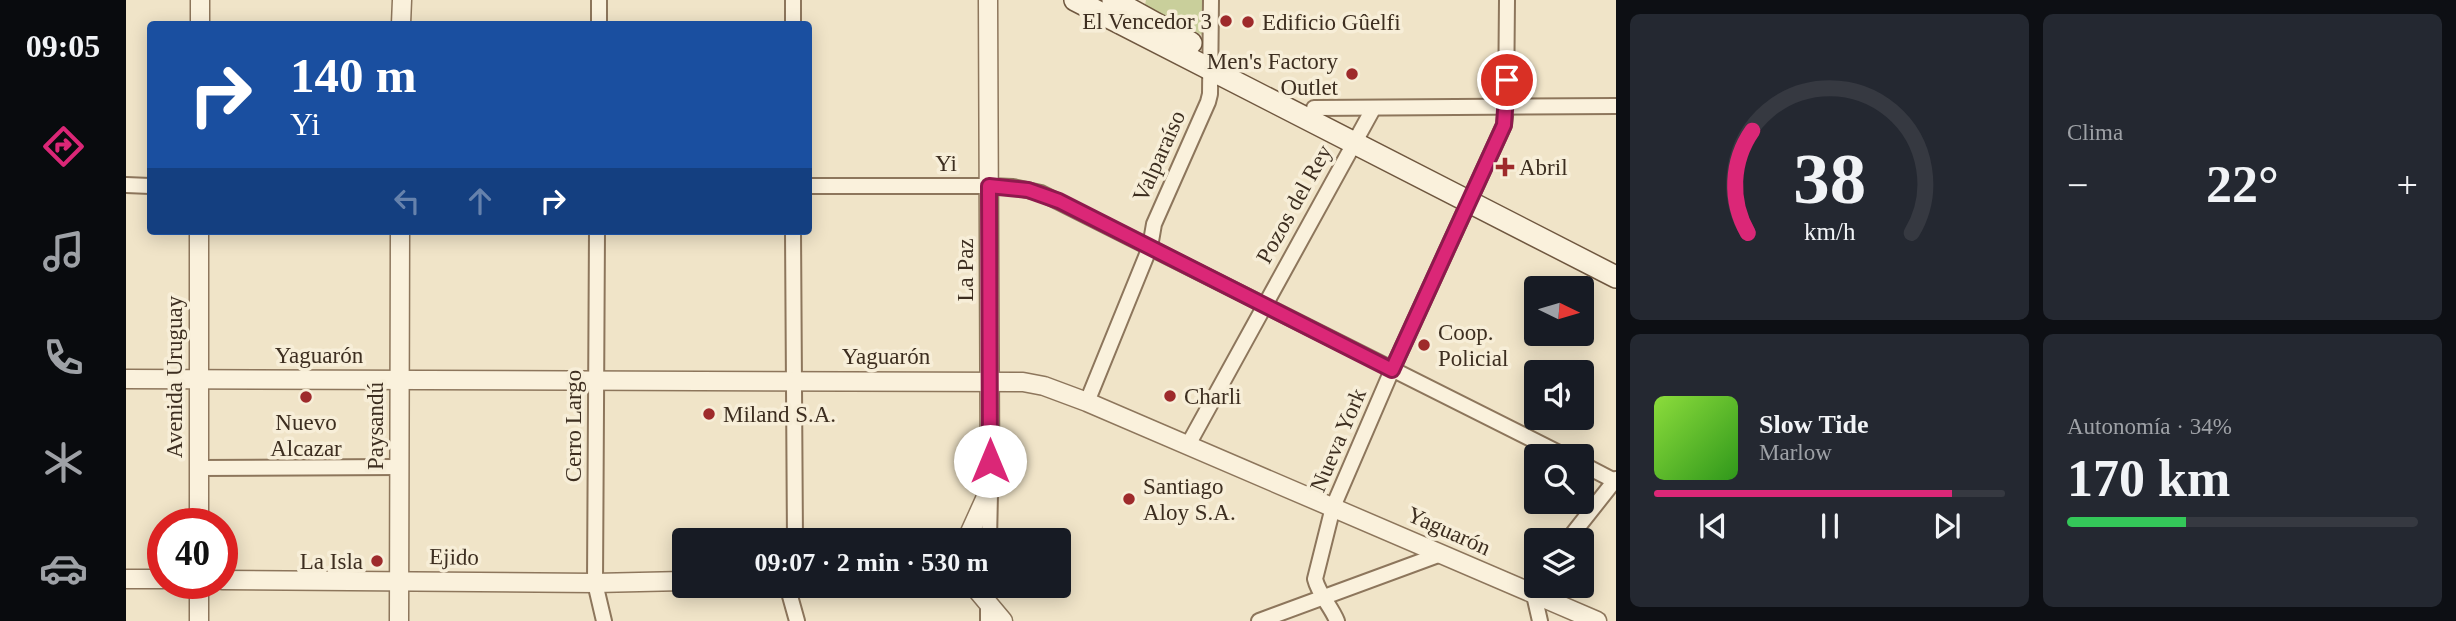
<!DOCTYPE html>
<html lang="es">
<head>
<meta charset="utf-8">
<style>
  body { margin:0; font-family:Georgia,serif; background:#242831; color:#f1f3f6; height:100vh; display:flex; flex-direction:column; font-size:26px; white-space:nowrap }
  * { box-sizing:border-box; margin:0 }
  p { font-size:23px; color:#9ea1a6 }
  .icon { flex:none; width:38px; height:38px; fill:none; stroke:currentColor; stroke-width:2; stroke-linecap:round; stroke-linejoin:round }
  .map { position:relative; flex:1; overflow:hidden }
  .drawer { display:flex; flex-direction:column; gap:14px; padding:14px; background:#0d0f14; width:840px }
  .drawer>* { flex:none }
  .top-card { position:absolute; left:21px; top:21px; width:665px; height:214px; border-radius:7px; box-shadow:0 4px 18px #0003; background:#1a4fa0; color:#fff; overflow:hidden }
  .needle { width:46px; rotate:95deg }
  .fabs { position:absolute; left:1398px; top:276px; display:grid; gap:14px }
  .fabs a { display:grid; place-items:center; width:70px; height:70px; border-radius:7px; background:#171b24; box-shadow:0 4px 18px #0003; font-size:35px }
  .speed { position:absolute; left:21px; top:508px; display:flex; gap:14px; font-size:35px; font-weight:700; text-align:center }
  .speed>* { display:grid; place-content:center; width:91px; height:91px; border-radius:50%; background:#171b24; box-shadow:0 4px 18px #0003; line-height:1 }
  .speed .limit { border:10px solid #d22; background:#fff; color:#111 }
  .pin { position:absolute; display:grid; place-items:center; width:60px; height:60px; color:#fff; margin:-30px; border:4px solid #fff; border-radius:50%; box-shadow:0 2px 7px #0007 }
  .me { position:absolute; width:77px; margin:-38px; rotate:0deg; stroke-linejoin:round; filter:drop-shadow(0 0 5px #0008) }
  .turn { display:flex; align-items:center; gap:24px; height:147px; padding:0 28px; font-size:32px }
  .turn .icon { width:91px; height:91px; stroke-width:2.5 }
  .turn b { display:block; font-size:49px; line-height:60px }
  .lanes { display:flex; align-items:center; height:66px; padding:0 28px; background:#0003; justify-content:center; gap:35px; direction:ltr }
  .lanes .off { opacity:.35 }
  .big { font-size:52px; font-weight:700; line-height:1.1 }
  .drawer .tile { flex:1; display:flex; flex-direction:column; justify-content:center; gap:10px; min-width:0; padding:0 24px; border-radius:10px; background:#242831 }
  .drawer .dial { align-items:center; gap:0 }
  .dial svg { height:182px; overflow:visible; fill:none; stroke:#363941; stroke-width:7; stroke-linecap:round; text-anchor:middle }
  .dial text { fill:#f1f3f6; stroke:none }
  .song { display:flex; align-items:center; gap:21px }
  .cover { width:84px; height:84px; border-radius:10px; background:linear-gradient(135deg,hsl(90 70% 55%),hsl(110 70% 35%)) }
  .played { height:7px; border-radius:4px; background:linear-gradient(90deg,#db2777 85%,#363941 85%) }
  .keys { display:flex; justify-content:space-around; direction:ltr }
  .heat { display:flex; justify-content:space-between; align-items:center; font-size:38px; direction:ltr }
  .charge { height:10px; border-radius:5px; background:linear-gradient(90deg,#34c759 34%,#363941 0) }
  .drawer .tiles { flex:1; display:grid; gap:14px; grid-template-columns:repeat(2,1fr) }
  .trip { position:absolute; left:546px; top:528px; width:399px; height:70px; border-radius:7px; background:#171b24; box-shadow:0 4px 18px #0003; font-weight:700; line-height:70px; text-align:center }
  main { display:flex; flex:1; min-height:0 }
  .tabs { display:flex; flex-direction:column; width:126px; justify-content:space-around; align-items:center; background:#090b0e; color:#9ea1a6 }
  .tabs .icon { width:49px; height:49px }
  .tabs .on { color:#db2777 }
  .tabs b { font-size:32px; color:#f1f3f6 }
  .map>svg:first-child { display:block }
  .green { fill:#c9cf9b }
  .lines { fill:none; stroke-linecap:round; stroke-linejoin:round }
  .minor-casing { stroke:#8d765c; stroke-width:18 }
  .tertiary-casing { stroke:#8d765c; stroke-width:21 }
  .secondary-casing { stroke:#6f573f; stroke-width:24 }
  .minor { stroke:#faf1dc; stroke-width:14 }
  .tertiary { stroke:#faf1dc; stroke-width:18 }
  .secondary { stroke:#faf1dc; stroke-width:21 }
  .route-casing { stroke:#8e194d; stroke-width:18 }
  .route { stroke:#db2777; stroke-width:12 }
  .poi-dot { fill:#9e2a2b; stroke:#f7eed8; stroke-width:2.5 }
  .labels { text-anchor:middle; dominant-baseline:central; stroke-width:7; stroke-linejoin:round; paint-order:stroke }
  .poi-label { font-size:23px; fill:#3d2e20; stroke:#f7eed8; text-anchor:start }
  .street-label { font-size:23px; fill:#3d2e20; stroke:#f7eed8 }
</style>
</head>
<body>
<main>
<nav class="tabs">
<b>09:05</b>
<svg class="icon on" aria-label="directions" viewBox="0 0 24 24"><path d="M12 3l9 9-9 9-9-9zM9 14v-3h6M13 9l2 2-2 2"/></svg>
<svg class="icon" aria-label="music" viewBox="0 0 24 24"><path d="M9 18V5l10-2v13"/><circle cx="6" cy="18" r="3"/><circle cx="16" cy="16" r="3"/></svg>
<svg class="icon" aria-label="phone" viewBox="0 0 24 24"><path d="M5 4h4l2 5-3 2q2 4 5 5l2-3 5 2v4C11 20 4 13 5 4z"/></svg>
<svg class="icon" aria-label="climate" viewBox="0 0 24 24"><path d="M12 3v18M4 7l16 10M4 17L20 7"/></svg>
<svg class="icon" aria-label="car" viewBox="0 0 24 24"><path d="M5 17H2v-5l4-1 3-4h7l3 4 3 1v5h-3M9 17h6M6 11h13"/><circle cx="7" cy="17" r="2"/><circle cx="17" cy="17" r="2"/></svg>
</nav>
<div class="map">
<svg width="1490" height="621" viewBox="0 0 1490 621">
  <rect width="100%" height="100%" fill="#f0e4c8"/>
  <path class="green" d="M1020,0h56v35l-57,-30z"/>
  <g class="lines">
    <g class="minor-casing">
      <g id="minor">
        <path d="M667,0v24"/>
        <path d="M473,24v-24"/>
        <path d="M1188,108l302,-2"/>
        <path d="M0,185l24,1"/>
        <path d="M682,186h181l24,1 28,6 526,264"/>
        <path d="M471,231l-2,352 9,38"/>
        <path d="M667,231l2,310"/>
        <path d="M961,402l63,-155 4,-23 54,-122 2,-8 1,-94"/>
        <path d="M1062,445l185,-336"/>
        <path d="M1456,464l33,17"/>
        <path d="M73,468l200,-1"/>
        <path d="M863,541l1,-48"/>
        <path d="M1441,541l49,-62"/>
        <path d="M1410,579l-2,16 6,26"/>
        <path d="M665,586l-1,10 7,25"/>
        <path d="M862,621v-35"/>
        <path d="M1133,621l182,-67"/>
        <path d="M1211,621c-6,-15 -18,-26 -22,-42l18,-72 59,-137 112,-245 2,-18 1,-107"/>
      </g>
    </g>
    <g class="tertiary-casing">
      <g id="tertiary">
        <path d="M74,24v-24"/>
        <path d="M275,24l1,-24"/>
        <path d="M0,379l897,3 21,4 43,16 510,219"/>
        <path d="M73,523v-292"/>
        <path d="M840,541l24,-53 -2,-488"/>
        <path d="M0,579h37"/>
        <path d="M96,580l373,3 89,-2"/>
        <path d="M73,583v38"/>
        <path d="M846,586l5,4 26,31"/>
        <path d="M273,621l1,-390"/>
      </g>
    </g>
    <g class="secondary-casing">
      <g id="secondary">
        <path d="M949,0l541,277"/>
        <path d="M987,0l78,43"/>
      </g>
    </g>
    <use href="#minor" class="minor"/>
    <use href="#tertiary" class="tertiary"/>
    <use href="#secondary" class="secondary"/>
  </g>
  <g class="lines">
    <g class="route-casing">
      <path id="route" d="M864,461l-1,-275 39,4 31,11 333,169 112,-245 3,-45"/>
    </g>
    <use href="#route" class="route"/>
  </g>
  <g class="poi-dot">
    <circle cx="1100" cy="21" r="7"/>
    <circle cx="1122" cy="22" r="7"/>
    <circle cx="1226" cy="74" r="7"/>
    <path d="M1375.5 156.5h7v7h7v7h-7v7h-7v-7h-7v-7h7z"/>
    <circle cx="1298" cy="345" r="7"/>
    <circle cx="1044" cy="396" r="7"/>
    <circle cx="180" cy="397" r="7"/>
    <circle cx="583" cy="414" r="7"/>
    <circle cx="1003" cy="499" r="7"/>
    <circle cx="251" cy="561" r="7"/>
  </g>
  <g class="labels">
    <g class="poi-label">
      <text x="1086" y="21" text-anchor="end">El Vencedor 3</text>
      <text x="1136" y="22">Edificio Gûelfi</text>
      <text x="1212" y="61" text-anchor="end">Men's Factory<tspan x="1212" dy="26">Outlet</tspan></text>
      <text x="1393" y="167">Abril</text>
      <text x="1312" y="332">Coop.<tspan x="1312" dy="26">Policial</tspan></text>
      <text x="1058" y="396">Charli</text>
      <text x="597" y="414">Miland S.A.</text>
      <text x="180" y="422" text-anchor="middle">Nuevo<tspan x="180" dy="26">Alcazar</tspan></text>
      <text x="1017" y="486">Santiago<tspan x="1017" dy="26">Aloy S.A.</tspan></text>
      <text x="237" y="561" text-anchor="end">La Isla</text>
    </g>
    <g class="street-label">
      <text transform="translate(1033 156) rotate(-66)">Valparaíso</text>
      <text x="820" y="163">Yi</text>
      <text transform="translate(1168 204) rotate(-61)">Pozos del Rey</text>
      <text transform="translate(839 270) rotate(-90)">La Paz</text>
      <text x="193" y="355">Yaguarón</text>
      <text x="760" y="356">Yaguarón</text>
      <text transform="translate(48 377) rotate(-90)">Avenida Uruguay</text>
      <text transform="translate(249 426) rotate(-90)">Paysandú</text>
      <text transform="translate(447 426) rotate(-90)">Cerro Largo</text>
      <text transform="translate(1212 440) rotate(-67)">Nueva York</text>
      <text transform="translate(1323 531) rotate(24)">Yaguarón</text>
      <text transform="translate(328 557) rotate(1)">Ejido</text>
    </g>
  </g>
</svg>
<div class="fabs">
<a><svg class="needle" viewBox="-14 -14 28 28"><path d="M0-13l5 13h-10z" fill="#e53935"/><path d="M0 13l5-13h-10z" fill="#9ea1a6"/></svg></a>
<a><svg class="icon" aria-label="sound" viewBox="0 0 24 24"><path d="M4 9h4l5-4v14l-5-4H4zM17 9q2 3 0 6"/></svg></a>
<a><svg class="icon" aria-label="search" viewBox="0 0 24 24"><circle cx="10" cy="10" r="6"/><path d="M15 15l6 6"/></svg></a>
<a><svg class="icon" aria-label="layers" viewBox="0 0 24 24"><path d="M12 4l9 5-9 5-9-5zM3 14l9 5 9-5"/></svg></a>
</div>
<div class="speed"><div class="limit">40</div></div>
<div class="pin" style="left:1381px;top:80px;background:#d93025"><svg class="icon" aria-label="arrive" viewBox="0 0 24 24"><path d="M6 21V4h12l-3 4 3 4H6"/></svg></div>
<svg class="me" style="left:864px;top:461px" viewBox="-20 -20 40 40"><circle r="19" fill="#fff"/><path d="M0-13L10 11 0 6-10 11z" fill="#db2777"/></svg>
<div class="trip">09:07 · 2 min · 530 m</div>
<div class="top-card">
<div class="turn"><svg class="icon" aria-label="right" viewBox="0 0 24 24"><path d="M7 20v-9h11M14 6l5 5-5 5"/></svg><div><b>140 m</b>Yi</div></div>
<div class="lanes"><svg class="icon off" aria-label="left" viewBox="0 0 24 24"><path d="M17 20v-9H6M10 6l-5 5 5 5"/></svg><svg class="icon off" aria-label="ahead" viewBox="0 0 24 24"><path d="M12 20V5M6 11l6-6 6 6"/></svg><svg class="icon" aria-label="right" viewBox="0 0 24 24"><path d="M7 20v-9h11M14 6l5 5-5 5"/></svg></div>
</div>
</div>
<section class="drawer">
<div class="tiles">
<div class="tile dial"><svg viewBox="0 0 100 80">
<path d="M14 69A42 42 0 1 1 86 69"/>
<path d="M14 69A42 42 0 0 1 16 24" stroke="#db2777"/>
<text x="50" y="56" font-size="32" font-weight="700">38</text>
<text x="50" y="72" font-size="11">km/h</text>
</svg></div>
<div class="tile"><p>Clima</p>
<div class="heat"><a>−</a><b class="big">22°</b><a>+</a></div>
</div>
<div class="tile">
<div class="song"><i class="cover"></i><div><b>Slow Tide</b><p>Marlow</p></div></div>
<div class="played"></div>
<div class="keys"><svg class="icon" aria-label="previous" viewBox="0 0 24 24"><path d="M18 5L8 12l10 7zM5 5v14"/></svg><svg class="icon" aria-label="pause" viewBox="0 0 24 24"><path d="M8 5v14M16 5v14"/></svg><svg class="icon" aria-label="next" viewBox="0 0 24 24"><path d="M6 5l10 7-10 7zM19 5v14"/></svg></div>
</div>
<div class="tile"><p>Autonomía · 34%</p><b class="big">170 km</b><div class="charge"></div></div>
</div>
</section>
</main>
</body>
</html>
